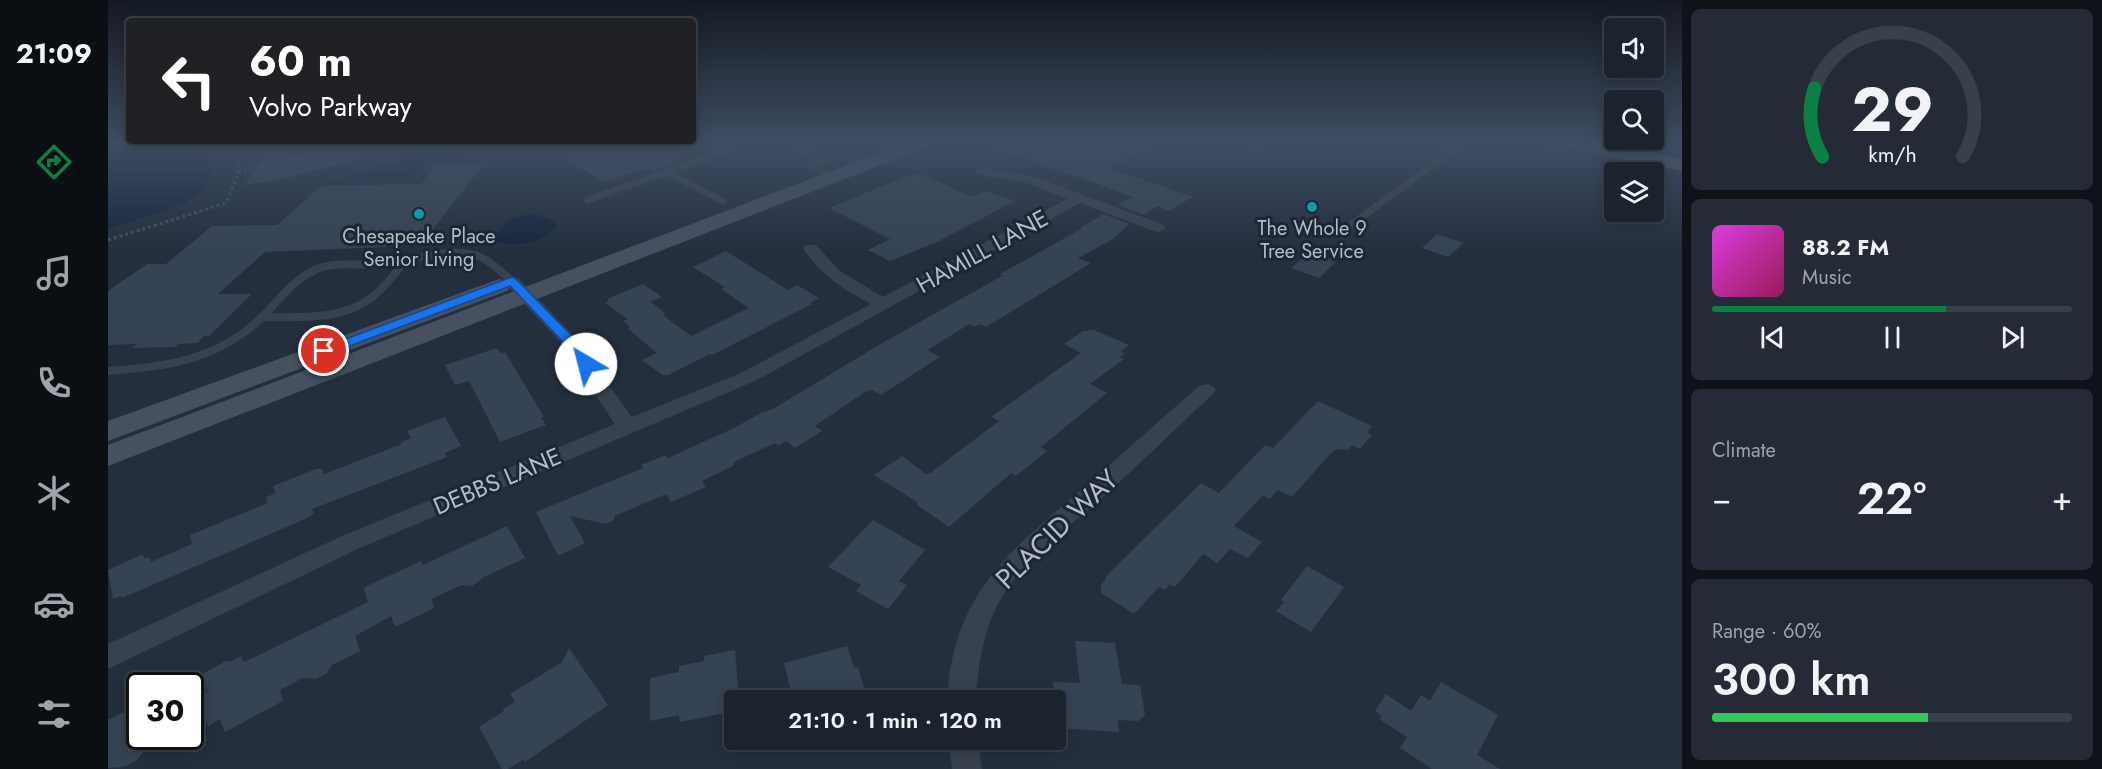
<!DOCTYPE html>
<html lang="en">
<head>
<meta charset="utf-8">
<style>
  body { margin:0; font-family:Jost,sans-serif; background:#242b36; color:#f1f3f6; height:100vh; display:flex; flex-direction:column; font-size:22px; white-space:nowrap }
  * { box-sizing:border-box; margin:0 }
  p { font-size:20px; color:#a0a4aa }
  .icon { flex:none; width:33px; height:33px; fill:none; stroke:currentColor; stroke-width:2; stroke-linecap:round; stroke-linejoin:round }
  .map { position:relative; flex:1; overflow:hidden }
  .panel { display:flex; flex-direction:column; gap:9px; padding:9px; background:#0f1319; width:420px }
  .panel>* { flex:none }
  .top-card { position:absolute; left:18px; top:18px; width:570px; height:126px; border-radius:6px; box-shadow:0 3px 15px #0003,0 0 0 2px #39404a; background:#202124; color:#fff; overflow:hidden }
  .tools { position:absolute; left:1496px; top:18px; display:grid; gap:12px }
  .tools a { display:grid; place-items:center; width:60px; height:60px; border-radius:6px; background:#1b232e; box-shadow:0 3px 15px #0003,0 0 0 2px #39404a; font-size:30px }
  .speed { position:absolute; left:18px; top:672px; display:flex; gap:12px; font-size:30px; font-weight:700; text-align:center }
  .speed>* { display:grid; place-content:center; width:78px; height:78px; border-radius:50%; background:#1b232e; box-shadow:0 3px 15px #0003,0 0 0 2px #39404a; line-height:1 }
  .speed .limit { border:3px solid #111; border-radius:9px; background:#fff; color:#111 }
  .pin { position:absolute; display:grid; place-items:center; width:51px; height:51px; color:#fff; margin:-26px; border:3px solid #fff; border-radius:50%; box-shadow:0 2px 6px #0007 }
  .me { position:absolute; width:66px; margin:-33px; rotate:323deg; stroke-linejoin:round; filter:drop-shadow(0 0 4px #0008) }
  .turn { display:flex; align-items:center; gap:21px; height:126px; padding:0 24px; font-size:27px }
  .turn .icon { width:78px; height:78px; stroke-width:2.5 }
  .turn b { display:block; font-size:42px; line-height:51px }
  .big { font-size:45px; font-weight:600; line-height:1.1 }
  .panel .tile { flex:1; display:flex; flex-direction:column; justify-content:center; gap:9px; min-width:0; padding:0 21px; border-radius:9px; background:#242b36 }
  .panel .dial { align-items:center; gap:0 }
  .dial svg { height:156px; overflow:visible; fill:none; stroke:#39404a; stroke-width:7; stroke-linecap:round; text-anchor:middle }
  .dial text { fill:#f1f3f6; stroke:none }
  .song { display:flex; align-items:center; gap:18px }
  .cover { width:72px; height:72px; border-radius:9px; background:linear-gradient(135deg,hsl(300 70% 55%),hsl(330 70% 35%)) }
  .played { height:6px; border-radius:3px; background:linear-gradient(90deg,#0b8043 65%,#39404a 65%) }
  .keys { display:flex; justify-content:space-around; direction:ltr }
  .heat { display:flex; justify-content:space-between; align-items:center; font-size:33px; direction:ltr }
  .charge { height:9px; border-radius:4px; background:linear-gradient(90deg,#34c759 60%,#39404a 0) }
  .trip { position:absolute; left:616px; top:690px; width:342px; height:60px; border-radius:6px; background:#1b232e; box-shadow:0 3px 15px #0003,0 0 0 2px #39404a; font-weight:600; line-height:60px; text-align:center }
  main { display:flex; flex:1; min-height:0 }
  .tabs { display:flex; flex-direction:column; width:108px; justify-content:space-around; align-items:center; background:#0b0e12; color:#a0a4aa }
  .tabs .icon { width:42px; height:42px }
  .tabs .active { color:#0b8043 }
  .tabs b { font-size:27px; color:#f1f3f6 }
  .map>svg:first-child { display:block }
  .water { fill:#17263c }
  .building { fill:#364354 }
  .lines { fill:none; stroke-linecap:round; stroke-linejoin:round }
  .path { stroke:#3f5557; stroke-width:3; stroke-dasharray:3 3; stroke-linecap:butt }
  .lane-far1 { stroke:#38414e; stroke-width:7 }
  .lane { stroke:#38414e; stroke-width:8 }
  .street { fill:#38414e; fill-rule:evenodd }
  .secondary { fill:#465061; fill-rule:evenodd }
  .primary { fill:#56606e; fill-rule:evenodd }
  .route { fill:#1a73e8; stroke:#114b97; stroke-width:1.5 }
  .culture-dot { fill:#0f9aa8; stroke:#1d2633; stroke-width:2 }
  .labels { text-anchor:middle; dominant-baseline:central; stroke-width:6; stroke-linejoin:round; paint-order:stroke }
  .far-poi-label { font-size:20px; fill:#b4bcc9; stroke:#1d2633 }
  .street-label { font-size:24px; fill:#b4bcc9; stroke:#1d2633 }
  .near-street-label { font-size:28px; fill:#b4bcc9; stroke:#1d2633 }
</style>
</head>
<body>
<main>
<nav class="tabs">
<b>21:09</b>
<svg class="icon active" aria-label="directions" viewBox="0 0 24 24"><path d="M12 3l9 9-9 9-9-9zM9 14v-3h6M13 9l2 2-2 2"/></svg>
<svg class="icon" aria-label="music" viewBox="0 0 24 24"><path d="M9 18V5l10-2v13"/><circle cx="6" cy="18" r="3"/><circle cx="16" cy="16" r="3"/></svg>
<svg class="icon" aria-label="phone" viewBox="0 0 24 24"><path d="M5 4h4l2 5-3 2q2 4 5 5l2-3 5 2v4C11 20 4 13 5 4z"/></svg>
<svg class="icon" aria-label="climate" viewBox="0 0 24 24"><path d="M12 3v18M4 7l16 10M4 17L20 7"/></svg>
<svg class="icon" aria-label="car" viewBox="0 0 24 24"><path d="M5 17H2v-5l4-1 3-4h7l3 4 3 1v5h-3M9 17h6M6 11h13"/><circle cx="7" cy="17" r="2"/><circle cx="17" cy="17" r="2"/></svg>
<svg class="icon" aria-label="filters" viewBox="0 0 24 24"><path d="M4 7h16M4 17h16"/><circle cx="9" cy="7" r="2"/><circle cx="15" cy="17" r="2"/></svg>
</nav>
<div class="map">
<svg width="1574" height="769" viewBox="0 0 1574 769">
  <rect width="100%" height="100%" fill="#242f3e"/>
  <g class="water">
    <path d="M0,143h77l15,9 11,14v8l-8,16 -17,13 -78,26z"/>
    <path d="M339,145l16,7 3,5 -35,5 -22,14 -58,4 -41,9z"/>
    <path d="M422,214l19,4 8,7c-11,18 -41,22 -59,17l-2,-7 13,-16z"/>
  </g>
  <g class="building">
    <path d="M140,143h149v6l-121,32 -31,4 16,-27 4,-2z"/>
    <path d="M469,143h116l-19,21 -20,7 -11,-2 -39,13 -52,-31z"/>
    <path d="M883,143h164l-46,25 84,29 -24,14 -12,-5 -13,9 -26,-10 14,-8 -12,-5 -129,-46z"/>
    <path d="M376,164l-62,79h-33l-4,4 -120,5 -47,42h34l-43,42h-5l-7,7 -19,1 -3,3 -43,1 5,-4 -29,1v-54l39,-27h19l46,-38 65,-1 44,-39 100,-2 17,-19z"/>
    <path d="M812,174l53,23 13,-6 29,10 -78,41 -47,19 -22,-11 22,-11 -61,-31 78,-32z"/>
    <path d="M995,214l26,10 -16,15 -35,19 13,5 -105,64 -7,-3 -5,3 -5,-3 -41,26 12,7 -59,38 -9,-5 -7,2 -50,34 7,5 -27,17 -9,-7 -8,5 -3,-3 -41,19 -1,4 -31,15 4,6 -35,15 -5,-8 -51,22 -2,5 -7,3 -36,-8 15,27 -27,13 -22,-44 107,-44 -2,-3 25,-10 2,3 66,-30 29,-16 10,-3 111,-67 118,-66 -2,-2 83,-46h-3z"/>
    <path d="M1329,234l27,9 -16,14 -26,-9z"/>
    <path d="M618,251l62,39 9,-5 22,13 -9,5 2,1 -100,51 -2,-1 -42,21h-5l-21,-15 15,-7 -30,-25 3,-1 -7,-6 5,-2 -23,-16 4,-2 -2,-2 36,-15 19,13 -11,5 14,11 -1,3 27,20 58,-28 -28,-19 4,-2 -32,-20z"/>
    <path d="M1202,252l27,9 -18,17 -28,-10z"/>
    <path d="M986,330l35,15 -8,6 4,2 -5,4 4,2 -34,25 17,9 -66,54 6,4 -31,25 -5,-3 -62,54 -32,-22v-3l-43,-27 28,-19 24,18 4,-1 69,-52 -8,-4 90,-64 -17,-9 19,-13z"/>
    <path d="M389,348l4,6 4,-2 39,65h-3l5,8 -46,17 -31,-61 -14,4 -10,-20z"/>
    <path d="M1210,401l54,25 -5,7 5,2 -12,14 -8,-4 -4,5 -11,-1 -7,5 -38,43 -14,-7 -8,9 -7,-4 -29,31 28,16 -14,16 -18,-9 -13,14 -14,-9 -28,33 -6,-3 -4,6 -6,-3 -25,27 -33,-21v-8l6,-7 -2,-1 96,-94 18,10 46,-48 8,3z"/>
    <path d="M337,417l16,29 -16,7 2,4 -135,52 2,4 -9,6 -183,79 -1,-2 -8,3 -5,-29 35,-16 1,5 5,-2 2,5 41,-18 -2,-9 78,-32 -2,-6 10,-4 -3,-7 43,-17h6l2,5 78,-30 -1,-2 10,-4 -4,-7z"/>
    <path d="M765,520l52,30 -26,31 8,4 -19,24 -32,-18 5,-6 -33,-18z"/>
    <path d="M399,526l18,32 -41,19 -12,9 -10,-1 -31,14 3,9 -39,19 -4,-11 -36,20 5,15 -28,14 -6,9 -10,5 -13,-1 -23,12 3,11 -58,31 -5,-13 -12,7 -9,-30 9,-4 -6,-18 26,-14 1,2 12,-6 3,6 21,-10 103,-50 -4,-13 3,-3 54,-25 2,4z"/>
    <path d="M1199,566l37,21 -33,45 -35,-21 8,-9 -3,-2z"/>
    <path d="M967,641l40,2 7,41 18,1 5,30 -7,6 -20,-1 1,12 -62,-4 -4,-46 27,1z"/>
    <path d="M739,646l7,22 4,-1 10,33h-75l-9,-37z"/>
    <path d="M461,648l39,57 -83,57 -1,-3 -16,10h-6l-23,-42 25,-16 -1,-2 12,-7 -5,-8 52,-32z"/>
    <path d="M627,650l4,50h-4v11l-55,11 -1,-7 -29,6v-43l29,-6v-6l25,-5v-5z"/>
    <path d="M1333,682l57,33 -21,40 23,14h-68l-32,-21 7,-11 -28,-18 3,-3 -7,-5 11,-17 25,17 10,-16 9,6z"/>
    <path d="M32,704v32h16l-19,24 -13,7 -16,1v-48z"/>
  </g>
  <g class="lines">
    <g class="path">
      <path d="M1432,143l14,3"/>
      <path d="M130,171l61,-12 35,-16"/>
      <path d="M0,240l118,-37c5,-12 18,-36 10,-49 -3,-5 -12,-8 -17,-11"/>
    </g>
    <g class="lane-far1">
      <path d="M685,143l30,19"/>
      <path d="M1141,143l12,3"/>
      <path d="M704,166l21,11"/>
      <path d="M558,172l57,29"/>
      <path d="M480,200l141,-50"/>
      <path d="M1243,225l111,-82"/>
    </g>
    <g class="lane">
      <path d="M153,317c37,0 79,4 110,-19 14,-10 24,-26 36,-38"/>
      <path d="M0,371c56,-4 109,-11 151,-51 19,-18 34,-41 58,-51 20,-8 43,-3 63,-5 31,-3 65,-17 95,-9 14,4 26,17 37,26"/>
    </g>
    <g class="street">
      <path d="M873,167l54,10 129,48 2,3 -7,4 -5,-1 -74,-28 -325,178 -395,167 -252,121v-25l234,-108 273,-112 -55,-82 -54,-58 -2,-3 2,-3h12l54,56 60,83 109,-44 130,-69c-28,-15 -51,-29 -68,-56l3,-3h10l24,26 43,26 184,-98 -40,-16 -51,-9 -2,-3z"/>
      <path d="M1098,384l7,2 3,4 -3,4c-39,36 -77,74 -117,109 -34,30 -76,59 -98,101 -16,30 -19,63 -23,96h-28c6,-110 66,-151 142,-217 37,-32 73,-65 110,-97z"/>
      <path d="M840,740h30l4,29h-30z"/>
    </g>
    <g class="secondary">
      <path d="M797,143h25l-3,4 -819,319v-21z"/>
      <path d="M391,279l8,2 4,5 -4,5 -399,150v-20z"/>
    </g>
    <path class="primary" d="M1455,143h39l80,16v12l-109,-22 -7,-2z"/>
  </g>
  <linearGradient id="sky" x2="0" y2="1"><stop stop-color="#141a22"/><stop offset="0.57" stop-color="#3f4d63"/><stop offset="1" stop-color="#3f4d63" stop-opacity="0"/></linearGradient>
  <rect width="1574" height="251" fill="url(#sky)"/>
  <path class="route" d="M404,277l4,2 55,56 22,29 -2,3h-9l-20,-26 -52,-55 -182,68 -4,1 -7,-4 2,-2z"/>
  <g class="culture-dot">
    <circle cx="1204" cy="207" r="6"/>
    <circle cx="311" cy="214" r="6"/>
  </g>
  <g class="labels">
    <g class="far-poi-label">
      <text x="1204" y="228">The Whole 9<tspan x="1204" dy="23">Tree Service</tspan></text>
      <text x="311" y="236">Chesapeake Place<tspan x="311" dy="23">Senior Living</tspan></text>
    </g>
    <g class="street-label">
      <text transform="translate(874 251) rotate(-29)">HAMILL LANE</text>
      <text transform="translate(389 481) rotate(-23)">DEBBS LANE</text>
    </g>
    <g class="near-street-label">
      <text transform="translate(949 529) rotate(-44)">PLACID WAY</text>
    </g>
  </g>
</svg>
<div class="tools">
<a><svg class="icon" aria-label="sound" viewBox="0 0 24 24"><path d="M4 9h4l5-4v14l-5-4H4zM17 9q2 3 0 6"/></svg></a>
<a><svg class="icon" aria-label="search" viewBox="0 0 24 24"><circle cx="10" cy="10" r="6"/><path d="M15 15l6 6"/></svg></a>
<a><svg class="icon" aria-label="layers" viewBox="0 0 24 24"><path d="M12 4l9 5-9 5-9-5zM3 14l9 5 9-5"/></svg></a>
</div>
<div class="speed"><div class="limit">30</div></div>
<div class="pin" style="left:216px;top:351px;background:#d93025"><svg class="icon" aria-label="arrive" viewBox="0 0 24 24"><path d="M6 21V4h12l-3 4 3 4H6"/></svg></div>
<svg class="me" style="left:478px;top:364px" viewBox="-20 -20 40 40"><circle r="19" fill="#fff"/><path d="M0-13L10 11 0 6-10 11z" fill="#1a73e8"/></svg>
<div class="trip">21:10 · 1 min · 120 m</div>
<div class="top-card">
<div class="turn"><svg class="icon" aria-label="left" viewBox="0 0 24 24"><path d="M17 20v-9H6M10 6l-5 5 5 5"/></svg><div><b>60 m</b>Volvo Parkway</div></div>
</div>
</div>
<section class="panel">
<div class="tile dial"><svg viewBox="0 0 100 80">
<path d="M14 69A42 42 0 1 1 86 69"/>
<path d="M14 69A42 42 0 0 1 10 34" stroke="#0b8043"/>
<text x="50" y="56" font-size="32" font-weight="700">29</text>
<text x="50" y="72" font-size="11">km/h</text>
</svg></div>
<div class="tile">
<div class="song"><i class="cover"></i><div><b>88.2 FM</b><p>Music</p></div></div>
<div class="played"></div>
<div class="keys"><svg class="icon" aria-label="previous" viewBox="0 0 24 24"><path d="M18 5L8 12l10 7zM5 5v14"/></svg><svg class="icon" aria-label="pause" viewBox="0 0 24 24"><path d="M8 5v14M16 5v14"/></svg><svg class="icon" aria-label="next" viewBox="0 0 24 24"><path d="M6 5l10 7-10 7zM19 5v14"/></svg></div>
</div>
<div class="tile"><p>Climate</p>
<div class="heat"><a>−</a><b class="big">22°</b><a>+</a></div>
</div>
<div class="tile"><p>Range · 60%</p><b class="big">300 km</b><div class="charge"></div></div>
</section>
</main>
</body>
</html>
